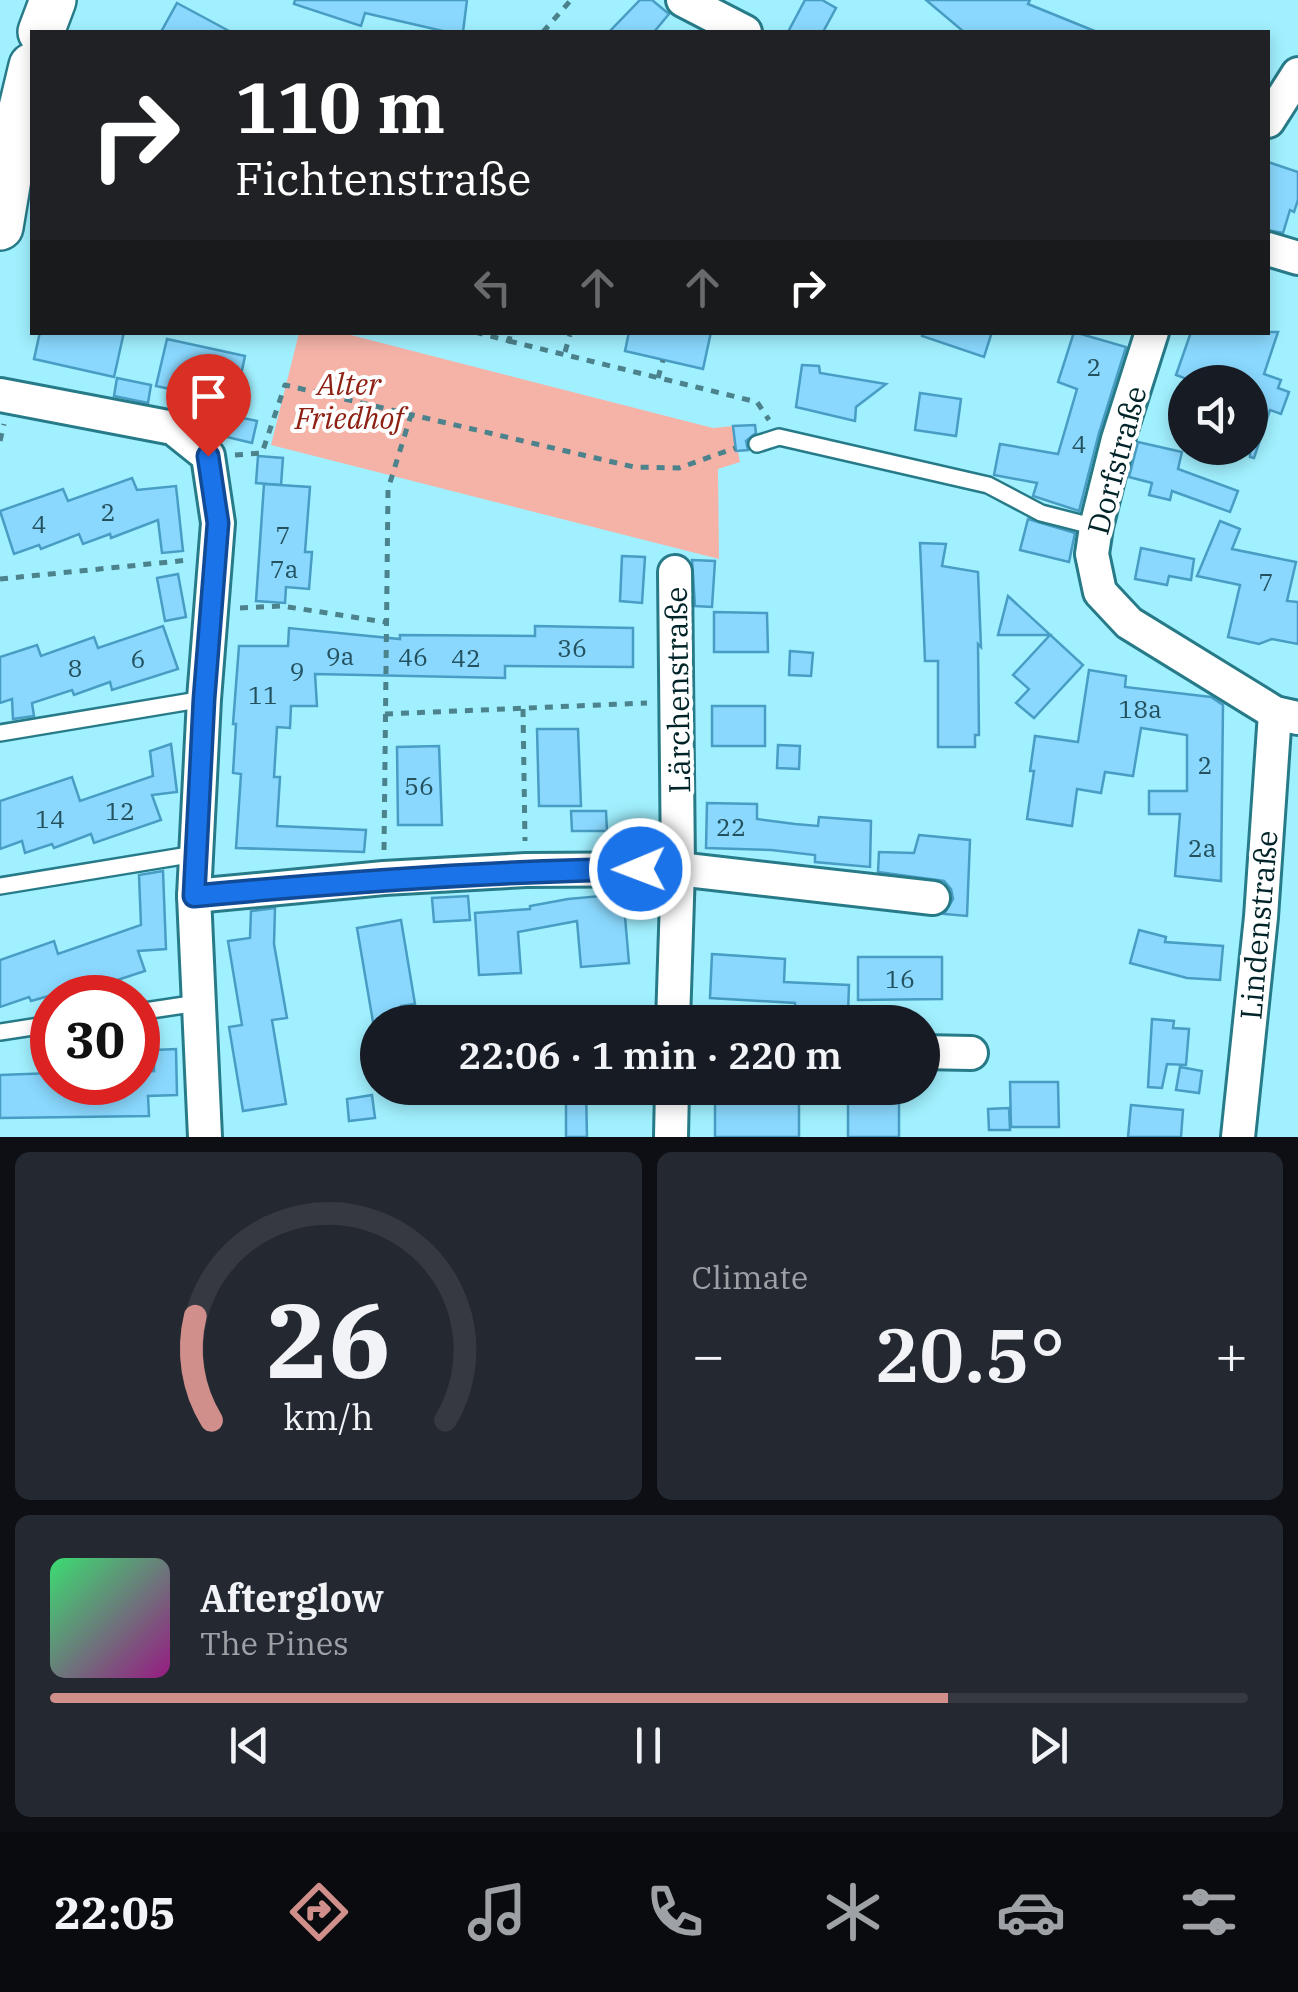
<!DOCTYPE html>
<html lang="en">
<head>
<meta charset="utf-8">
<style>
  body { margin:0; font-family:"IBM Plex Serif",serif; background:#242831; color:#f1f3f6; height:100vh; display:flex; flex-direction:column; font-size:38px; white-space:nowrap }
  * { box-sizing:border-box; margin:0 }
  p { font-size:32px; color:#9ea1a6 }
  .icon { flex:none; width:55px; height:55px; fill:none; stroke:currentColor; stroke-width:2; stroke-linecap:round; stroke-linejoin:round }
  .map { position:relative; height:1137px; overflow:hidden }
  .side { display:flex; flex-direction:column; gap:15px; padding:15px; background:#0d0f14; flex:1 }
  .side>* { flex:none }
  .banner { position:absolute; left:30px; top:30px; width:1240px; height:305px; border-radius:0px; box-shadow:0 5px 15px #0003; background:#202124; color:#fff; overflow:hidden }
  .fabs { position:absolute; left:1168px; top:365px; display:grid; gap:20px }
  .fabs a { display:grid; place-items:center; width:100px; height:100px; border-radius:50%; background:#171b24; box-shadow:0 5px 15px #0003; font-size:50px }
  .speed { position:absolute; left:30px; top:975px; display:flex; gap:20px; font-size:50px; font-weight:700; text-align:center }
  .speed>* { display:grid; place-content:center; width:130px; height:130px; border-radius:50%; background:#171b24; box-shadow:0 5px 15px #0003; line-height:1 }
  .speed .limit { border:15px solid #d22; background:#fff; color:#111 }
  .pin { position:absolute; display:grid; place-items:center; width:85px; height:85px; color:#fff; margin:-102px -42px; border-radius:50% 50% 50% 0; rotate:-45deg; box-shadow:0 0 10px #0007 }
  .pin .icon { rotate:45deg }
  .me { position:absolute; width:110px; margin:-55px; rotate:269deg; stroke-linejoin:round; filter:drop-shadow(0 0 8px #0008) }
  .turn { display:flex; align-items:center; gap:35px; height:210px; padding:0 40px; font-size:45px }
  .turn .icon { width:130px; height:130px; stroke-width:2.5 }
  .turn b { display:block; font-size:70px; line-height:85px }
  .lanes { display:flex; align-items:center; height:95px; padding:0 40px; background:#0003; justify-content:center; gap:50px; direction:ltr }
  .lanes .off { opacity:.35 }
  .big { font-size:75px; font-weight:600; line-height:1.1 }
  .side .widget { flex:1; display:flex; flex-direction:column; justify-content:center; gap:15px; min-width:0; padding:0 35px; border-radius:15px; background:#242831 }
  .side .dial { align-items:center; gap:0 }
  .dial svg { height:260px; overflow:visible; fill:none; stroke:#363941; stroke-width:7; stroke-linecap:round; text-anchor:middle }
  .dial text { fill:#f1f3f6; stroke:none }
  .song { display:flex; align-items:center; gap:30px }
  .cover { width:120px; height:120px; border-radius:15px; background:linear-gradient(135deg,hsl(140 70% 55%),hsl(310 70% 35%)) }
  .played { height:10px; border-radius:5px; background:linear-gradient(90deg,#d08f8a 75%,#363941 75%) }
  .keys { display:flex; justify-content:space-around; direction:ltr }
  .heat { display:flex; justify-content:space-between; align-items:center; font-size:55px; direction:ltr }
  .side .tiles { flex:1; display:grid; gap:15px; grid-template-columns:1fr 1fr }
  .widget:last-child { grid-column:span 2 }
  .trip { position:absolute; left:360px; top:1005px; width:580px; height:100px; border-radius:50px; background:#171b24; box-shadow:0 5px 15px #0003; font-weight:600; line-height:100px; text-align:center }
  .tab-bar { display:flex; height:160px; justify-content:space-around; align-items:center; background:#090b0e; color:#9ea1a6 }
  .tab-bar .icon { width:70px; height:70px }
  .tab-bar .on { color:#d08f8a }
  .tab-bar b { font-size:45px; color:#f1f3f6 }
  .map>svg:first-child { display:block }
  .green { fill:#f5b3a8 }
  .building { fill:#8ad8fe; stroke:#479dc3; stroke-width:2.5 }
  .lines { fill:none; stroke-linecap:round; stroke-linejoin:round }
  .lane-casing { stroke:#277b88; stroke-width:20 }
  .street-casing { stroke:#277b88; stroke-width:38 }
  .secondary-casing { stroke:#277b88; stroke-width:50 }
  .path { stroke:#4b828b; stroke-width:5; stroke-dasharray:8 8; stroke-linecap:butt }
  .lane { stroke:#fff; stroke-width:15 }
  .street { stroke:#fff; stroke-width:32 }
  .secondary { stroke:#fff; stroke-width:45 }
  .route-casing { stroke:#114b97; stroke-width:25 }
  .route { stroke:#1a73e8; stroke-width:18 }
  .labels { text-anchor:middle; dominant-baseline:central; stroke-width:8; stroke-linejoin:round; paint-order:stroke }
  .number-label { font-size:25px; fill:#23515e }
  .park-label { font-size:30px; font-style:italic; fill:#8f2014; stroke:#fff }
  .street-label { font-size:30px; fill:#012429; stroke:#fff }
</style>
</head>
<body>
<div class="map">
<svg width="1298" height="1137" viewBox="0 0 1298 1137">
  <rect width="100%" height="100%" fill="#a1f0ff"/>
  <path class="green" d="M339,332l374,96 20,-2 7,36 -22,7 1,90 -448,-114 28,-112z"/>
  <g class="building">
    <path d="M295,0h172l-4,32h-16l-82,-19 -4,13 -67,-22z"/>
    <path d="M640,0h12l17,14 -15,18h-45z"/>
    <path d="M805,0h17l14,8 -13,24h-35z"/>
    <path d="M926,0h104l-2,4 69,28h-133z"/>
    <path d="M177,3l54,29h-70z"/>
    <path d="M1268,162l30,10v28l-4,12 -4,-2 -7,23 -15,-3z"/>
    <path d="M40,332h84l-10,45 -80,-18z"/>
    <path d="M629,332h82l-8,37 -78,-18z"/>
    <path d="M923,332h69l-8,25 -62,-21z"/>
    <path d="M1074,332l52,15 -27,86 -20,78 -46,-15 4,-13 -43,-8 6,-31 58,10 19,-65 -19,-7z"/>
    <path d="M1191,332h87l-14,42 17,6 -3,8 11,4 -8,22 -11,-4 -16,48 -4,-1v-75h-55l-19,-7z"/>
    <path d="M167,339l78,17 -10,47 -79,-17z"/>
    <path d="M802,365l17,1 1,7 66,11 -30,23 -1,14 -59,-14z"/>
    <path d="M117,378l34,7 -3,18 -34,-7z"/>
    <path d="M920,393l41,6 -5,37 -41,-6z"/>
    <path d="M224,414l33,7 -5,22 -33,-8z"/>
    <path d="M755,425l1,8 -10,8 2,9 -12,1 -3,-25z"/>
    <path d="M1138,442l44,10 -4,17 60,22 -8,21 -58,-21 -2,9 -21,-5 3,-12 -23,-6z"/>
    <path d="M258,456l25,2 -2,27 -25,-2z"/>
    <path d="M132,478l5,12 39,-4 7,65 -21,2 -4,-33 -47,18 -1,-4 -27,10 -4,-10 -38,15 -2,-4 -25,9 -14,-43 63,-22 5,12z"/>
    <path d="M264,484l46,3 -5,65h7l-3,37 -23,-2 -1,16 -29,-2z"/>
    <path d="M1028,519l47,14 -6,29 -49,-12z"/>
    <path d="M1220,521l20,8 -8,20 64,13 -9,39 11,1v42l-26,-5 -13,5 -31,-7 12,-52 -43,-9z"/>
    <path d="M920,543l26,1 -4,22 36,6 3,75 -3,-3 1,91h-4v12h-37v-86h-13z"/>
    <path d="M1141,548l53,11 -3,21 -22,-4 -2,9 -32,-6z"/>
    <path d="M622,556l23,1 -3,46 -22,-2z"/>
    <path d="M692,560l23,1 -3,46 -17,-1z"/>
    <path d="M178,574l8,43 -21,4 -8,-43z"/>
    <path d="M1008,596l75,69 -49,53 -18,-15 13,-14 -16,-14 37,-40h-52z"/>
    <path d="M714,612l53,1 1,39h-54z"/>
    <path d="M163,626l15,43 -66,21 -2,-8 -36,13 -2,-5 -40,13 2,13 -21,3 -1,-20 -12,4v-46l37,-12 4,11 53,-19 4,11z"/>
    <path d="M535,626l98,2v39l-128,-1v12l-190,-4 2,32h-26l-1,22 -13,-1 -3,50h6l-3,49 89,4 -2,22 -128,-4 5,-74 -8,-1 3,-49h-3l6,-78h49l1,-18 111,11v-4l135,1z"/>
    <path d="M790,651l23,2 -2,23 -22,-1z"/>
    <path d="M1089,670l37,6 -1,11 86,10 12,8 -2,176 -46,-5 5,-62h-31v-23h38v-56l-46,-7 -8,48 -28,-4 -4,21 -24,-4 -5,37 -45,-7 7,-48h-4l5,-35 43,6z"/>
    <rect x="712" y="706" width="53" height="40"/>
    <path d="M537,729h41l3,77h-42z"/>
    <path d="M171,744l6,48 -25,3 9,25 -67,23 -3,-9 -37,14 -2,-4 -27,9 -3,-12 -22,8v-48l72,-24 8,24 73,-25 -3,-25z"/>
    <path d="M778,745l22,1 -1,23 -22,-1z"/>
    <path d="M439,746l3,79h-44l-1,-78z"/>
    <path d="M707,803l50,1v15l38,5 23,2 1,-9 52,4 -1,46 -55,-5v-7l-44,-5 -65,-2z"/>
    <path d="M571,811h35l1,20h-35z"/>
    <path d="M919,835l51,5 -3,76 -23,-2 9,-15 -2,-10 -7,-8 -66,-9 1,-20 35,1z"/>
    <path d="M163,871l3,78 -28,2 7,20 -73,24 -2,-5 -39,11 -2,-4 -29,10v-47l54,-19 4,13 83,-29 -2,-50z"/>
    <path d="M623,894l6,69 -48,4 -4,-46 -59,11 3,41 -42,2 -4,-62 55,-4v-3l38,-7z"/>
    <path d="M468,896l2,24 -36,2 -2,-24z"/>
    <path d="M275,908l-1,36 13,74 -15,2 14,84 -43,7 -14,-84 13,-2 -14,-84 22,-3 1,-27z"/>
    <path d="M401,920l14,84 -14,2 3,16h-31l-16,-94z"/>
    <path d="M1139,930l27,7 -1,5 58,4 -3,34 -33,-2 -57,-15z"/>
    <path d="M712,954l73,5 -1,23 65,3 -1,29 -53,-4v-7l-85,-5z"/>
    <path d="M858,957h84v42l-84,1z"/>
    <path d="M1152,1019l22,2 -1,7 16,1 -3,36 -19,-1 -5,24 -14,-1z"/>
    <path d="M176,1049l1,46 -29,1 1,20 -149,2v-43l52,-2v9h86v-10l16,-1v-21z"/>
    <path d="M1180,1067l22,4 -3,22 -23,-3z"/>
    <path d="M1010,1082h48l1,45h-48z"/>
    <path d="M566,1088h20l1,49h-21z"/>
    <path d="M372,1095l3,23 -26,3 -2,-22z"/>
    <path d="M899,1097v40h-51v-39z"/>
    <rect x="715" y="1100" width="84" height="37"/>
    <path d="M1131,1105l52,5 -2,27h-53z"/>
    <path d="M1009,1108l1,22h-21l-1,-21z"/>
  </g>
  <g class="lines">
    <g class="lane-casing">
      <g id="lane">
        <path d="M757,444l22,-7 209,48 53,28 55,14"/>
        <path d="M0,733l204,-34"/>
        <path d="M0,886l195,-32"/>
        <path d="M138,1012l60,-9"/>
        <path d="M0,1032l52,-8"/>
      </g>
    </g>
    <g class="street-casing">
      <g id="street">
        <path d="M683,0l62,32"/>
        <path d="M1268,121l30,-47"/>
        <path d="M1268,249l30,9"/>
        <path d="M1152,332l-34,107 -22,88 -4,27 8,38 29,31 146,90 23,5"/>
        <path d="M0,395l173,33 35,28 10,67 -14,176 -10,197 11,241"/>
        <path d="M194,896l190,-18 142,-8 152,-1 255,29"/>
        <path d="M673,1022l5,-153 -3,-297"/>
        <path d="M922,1052l49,1"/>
        <path d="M671,1137l1,-49"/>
        <path d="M1238,1137l23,-220 14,-204"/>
      </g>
    </g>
    <g class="secondary-casing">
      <g id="secondary">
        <path d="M41,32l12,-32"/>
        <path d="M0,227l15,-90 17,-71"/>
      </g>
    </g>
    <g class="path">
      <path d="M543,32l28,-32"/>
      <path d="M475,332l34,9 2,-9"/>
      <path d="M509,341l248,61 12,18"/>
      <path d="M565,352l5,-17"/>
      <path d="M658,378l5,-18"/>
      <path d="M0,441l4,-17"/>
      <path d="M235,455l27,-2 23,-68 349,82 45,1 56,-20"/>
      <path d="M0,579l189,-19"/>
      <path d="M240,608l42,-2 103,16"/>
      <path d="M523,709l2,132"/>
      <path d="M385,714l262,-11"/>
      <path d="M384,850l4,-361 23,-74"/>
    </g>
    <use href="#lane" class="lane"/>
    <use href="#street" class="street"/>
    <use href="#secondary" class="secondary"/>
  </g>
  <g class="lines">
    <g class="route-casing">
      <path id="route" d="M208,456l10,67 -14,176 -10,197c149,-14 296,-25 446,-27"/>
    </g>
    <use href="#route" class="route"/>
  </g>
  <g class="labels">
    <g class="number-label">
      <text x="1094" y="366">2</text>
      <text x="1079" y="443">4</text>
      <text x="108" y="511">2</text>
      <text x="39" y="523">4</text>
      <text x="283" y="534">7</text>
      <text x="284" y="568">7a</text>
      <text x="1266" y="581">7</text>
      <text x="572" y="647">36</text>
      <text x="340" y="655">9a</text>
      <text x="413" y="656">46</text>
      <text x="466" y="657">42</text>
      <text x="138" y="658">6</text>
      <text x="75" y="667">8</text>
      <text x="297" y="670">9</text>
      <text x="263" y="694">11</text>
      <text x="1140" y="708">18a</text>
      <text x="1205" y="764">2</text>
      <text x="419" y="785">56</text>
      <text x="120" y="810">12</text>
      <text x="50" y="818">14</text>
      <text x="731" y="826">22</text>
      <text x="1202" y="847">2a</text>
      <text x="900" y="978">16</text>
    </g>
    <g class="park-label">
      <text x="349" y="383">Alter<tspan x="349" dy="34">Friedhof</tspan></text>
    </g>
    <g class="street-label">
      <text transform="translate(1116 460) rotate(-75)">Dorfstraße</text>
      <text transform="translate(677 690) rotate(-91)">Lärchenstraße</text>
      <text transform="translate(1258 925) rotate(-85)">Lindenstraße</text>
    </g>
  </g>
</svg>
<div class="fabs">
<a><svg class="icon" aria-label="sound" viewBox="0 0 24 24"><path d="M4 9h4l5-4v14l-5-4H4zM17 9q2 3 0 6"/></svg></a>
</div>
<div class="speed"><div class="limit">30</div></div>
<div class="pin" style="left:208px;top:456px;background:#d93025"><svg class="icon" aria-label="arrive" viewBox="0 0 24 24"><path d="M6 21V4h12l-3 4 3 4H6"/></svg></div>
<svg class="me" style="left:640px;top:869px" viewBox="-20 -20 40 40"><circle r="17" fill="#1a73e8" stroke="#fff" stroke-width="3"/><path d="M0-11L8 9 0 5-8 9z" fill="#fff"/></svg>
<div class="trip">22:06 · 1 min · 220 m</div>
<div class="banner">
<div class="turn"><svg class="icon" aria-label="right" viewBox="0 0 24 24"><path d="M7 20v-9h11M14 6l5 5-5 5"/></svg><div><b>110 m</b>Fichtenstraße</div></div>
<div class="lanes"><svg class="icon off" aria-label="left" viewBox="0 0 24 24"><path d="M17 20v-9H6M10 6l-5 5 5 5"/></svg><svg class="icon off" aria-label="ahead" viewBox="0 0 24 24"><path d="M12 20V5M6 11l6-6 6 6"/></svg><svg class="icon off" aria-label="ahead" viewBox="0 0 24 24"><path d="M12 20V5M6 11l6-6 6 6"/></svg><svg class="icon" aria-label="right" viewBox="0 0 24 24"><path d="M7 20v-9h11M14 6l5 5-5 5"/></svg></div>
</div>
</div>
<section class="side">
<div class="tiles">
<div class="widget dial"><svg viewBox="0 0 100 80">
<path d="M14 69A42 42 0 1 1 86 69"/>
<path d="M14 69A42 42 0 0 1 9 37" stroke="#d08f8a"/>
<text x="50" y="56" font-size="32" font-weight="700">26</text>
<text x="50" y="72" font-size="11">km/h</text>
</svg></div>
<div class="widget"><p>Climate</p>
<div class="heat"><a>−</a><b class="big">20.5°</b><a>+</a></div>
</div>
<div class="widget">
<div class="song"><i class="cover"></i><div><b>Afterglow</b><p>The Pines</p></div></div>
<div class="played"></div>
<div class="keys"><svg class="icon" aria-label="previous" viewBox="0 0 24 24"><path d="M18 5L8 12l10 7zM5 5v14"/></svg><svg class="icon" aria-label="pause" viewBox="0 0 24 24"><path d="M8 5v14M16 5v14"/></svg><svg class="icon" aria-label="next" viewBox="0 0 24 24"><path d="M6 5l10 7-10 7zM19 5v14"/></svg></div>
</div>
</div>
</section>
<nav class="tab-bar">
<b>22:05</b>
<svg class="icon on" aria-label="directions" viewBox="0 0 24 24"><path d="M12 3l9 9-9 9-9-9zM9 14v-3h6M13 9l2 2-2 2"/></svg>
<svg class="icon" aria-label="music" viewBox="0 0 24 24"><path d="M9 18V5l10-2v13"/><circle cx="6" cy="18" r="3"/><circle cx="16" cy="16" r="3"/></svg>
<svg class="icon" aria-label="phone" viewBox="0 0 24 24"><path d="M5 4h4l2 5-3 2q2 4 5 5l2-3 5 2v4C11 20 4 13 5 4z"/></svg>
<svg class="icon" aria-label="climate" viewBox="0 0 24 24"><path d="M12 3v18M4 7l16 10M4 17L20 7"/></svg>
<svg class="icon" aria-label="car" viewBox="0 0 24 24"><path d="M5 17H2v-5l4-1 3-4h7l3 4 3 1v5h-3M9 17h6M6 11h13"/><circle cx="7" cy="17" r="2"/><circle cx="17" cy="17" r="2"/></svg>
<svg class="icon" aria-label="filters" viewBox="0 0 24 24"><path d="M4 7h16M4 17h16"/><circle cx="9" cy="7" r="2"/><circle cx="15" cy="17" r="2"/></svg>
</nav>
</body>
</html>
